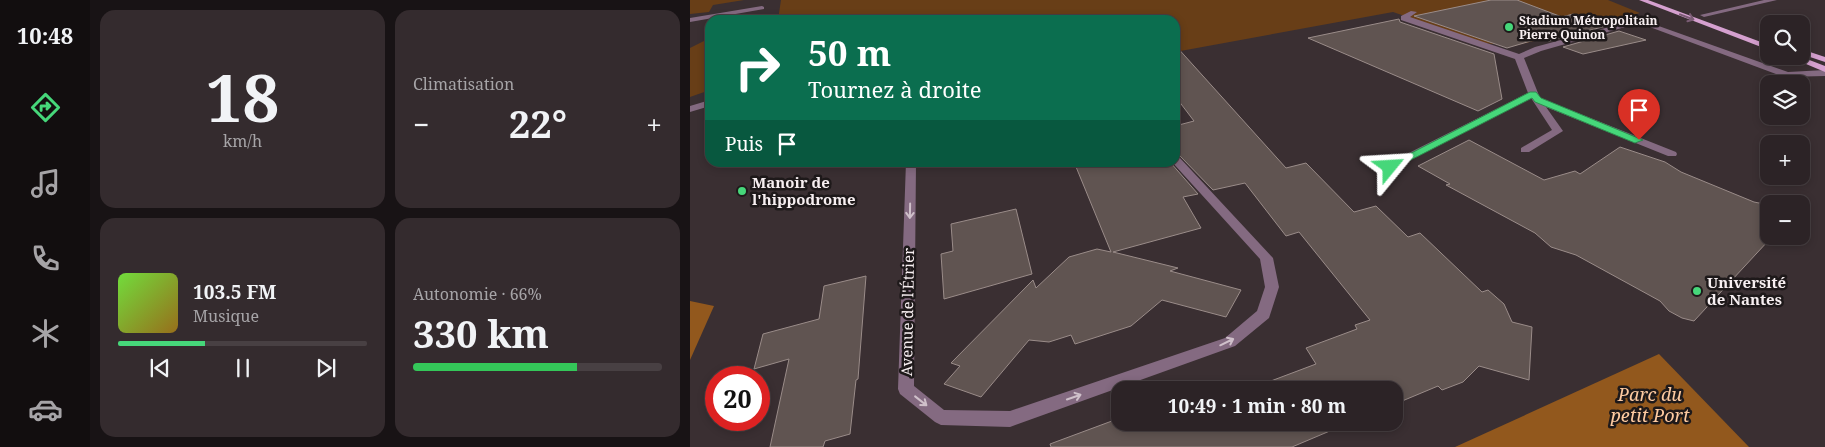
<!DOCTYPE html>
<html lang="fr">
<head>
<meta charset="utf-8">
<style>
  body { margin:0; font-family:"Noto Serif",serif; background:#342b2e; color:#f1f3f6; height:100vh; display:flex; flex-direction:column; font-size:19px; white-space:nowrap }
  * { box-sizing:border-box; margin:0 }
  p { font-size:16px; color:#a6a4a7 }
  .icon { flex:none; width:28px; height:28px; fill:none; stroke:currentColor; stroke-width:2; stroke-linecap:round; stroke-linejoin:round }
  .map { position:relative; flex:1; overflow:hidden }
  .drawer { display:flex; flex-direction:column; gap:10px; padding:10px; background:#181315; width:600px }
  .drawer>* { flex:none }
  .guide { position:absolute; left:15px; top:15px; width:475px; height:152px; border-radius:15px; box-shadow:0 2px 8px #0003,0 0 0 1px #484043; background:#0b6e4f; color:#fff; overflow:hidden }
  .fabs { position:absolute; left:1070px; top:15px; display:grid; gap:10px }
  .fabs a { display:grid; place-items:center; width:50px; height:50px; border-radius:10px; background:#2c2326; box-shadow:0 2px 8px #0003,0 0 0 1px #484043; font-size:25px }
  .speed { position:absolute; left:15px; top:366px; display:flex; gap:10px; font-size:25px; font-weight:700; text-align:center }
  .speed>* { display:grid; place-content:center; width:65px; height:65px; border-radius:50%; background:#2c2326; box-shadow:0 2px 8px #0003,0 0 0 1px #484043; line-height:1 }
  .speed .limit { border:8px solid #d22; background:#fff; color:#111 }
  .pin { position:absolute; display:grid; place-items:center; width:42px; height:42px; color:#fff; margin:-51px -21px; border-radius:50% 50% 50% 0; rotate:-45deg; box-shadow:0 0 5px #0007 }
  .pin .icon { rotate:45deg }
  .me { position:absolute; width:55px; margin:-28px; rotate:63deg; stroke-linejoin:round; filter:drop-shadow(0 0 4px #0008) }
  .turn { display:flex; align-items:center; gap:18px; height:105px; padding:0 20px; font-size:22px }
  .turn .icon { width:65px; height:65px; stroke-width:2.5 }
  .turn b { display:block; font-size:35px; line-height:42px }
  .then { display:flex; align-items:center; height:48px; padding:0 20px; background:#0003; gap:10px; font-size:19px }
  .big { font-size:38px; font-weight:700; line-height:1.1 }
  .drawer .card { flex:1; display:flex; flex-direction:column; justify-content:center; gap:8px; min-width:0; padding:0 18px; border-radius:15px; background:#342b2e }
  .drawer .dial { align-items:center; gap:0 }
  .dial b { font-size:65px; line-height:1 }
  .song { display:flex; align-items:center; gap:15px }
  .cover { width:60px; height:60px; border-radius:8px; background:linear-gradient(135deg,hsl(100 70% 55%),hsl(40 70% 35%)) }
  .played { height:5px; border-radius:2px; background:linear-gradient(90deg,#46d77a 35%,#484043 35%) }
  .keys { display:flex; justify-content:space-around; direction:ltr }
  .heat { display:flex; justify-content:space-between; align-items:center; font-size:28px; direction:ltr }
  .charge { height:8px; border-radius:4px; background:linear-gradient(90deg,#34c759 66%,#484043 0) }
  .drawer .tiles { flex:1; display:grid; gap:10px; grid-template-columns:repeat(2,1fr) }
  .trip { position:absolute; left:421px; top:381px; width:292px; height:50px; border-radius:15px; background:#2c2326; box-shadow:0 2px 8px #0003,0 0 0 1px #484043; font-weight:700; line-height:50px; text-align:center }
  main { display:flex; flex:1; min-height:0 }
  .dock { display:flex; flex-direction:column; width:90px; justify-content:space-around; align-items:center; background:#120e0f; color:#a6a4a7 }
  .dock .icon { width:35px; height:35px }
  .dock .on { color:#46d77a }
  .dock b { font-size:22px; color:#f1f3f6 }
  .map>svg:first-child { display:block }
  .green { fill:#683e17 }
  .forest { fill:#92581d }
  .building { fill:#605451; stroke:#9a8c89 }
  .lines { fill:none; stroke-linecap:round; stroke-linejoin:round }
  .minor { fill:#846a81; fill-rule:evenodd }
  .major { fill:#d5a0cf; fill-rule:evenodd }
  .oneway { stroke:#7a5c74 }
  .oneway2 { stroke:#cfc0ca }
  .route { fill:#46d77a; stroke:#2e8c4f }
  .poi-dot { fill:#46d77a; stroke:#1e191a; stroke-width:2 }
  .labels { text-anchor:middle; dominant-baseline:central; stroke-width:5; stroke-linejoin:round; paint-order:stroke }
  .far-poi-label { font-size:12px; font-weight:bold; fill:#f7eff1; stroke:#1e191a; text-anchor:start }
  .poi-label { font-size:15px; font-weight:bold; fill:#f7eff1; stroke:#1e191a; text-anchor:start }
  .street-label { font-size:15px; fill:#f7eff1; stroke:#1e191a }
  .near-park-label { font-size:18px; font-style:italic; fill:#ffcba1; stroke:#1e191a }
</style>
</head>
<body>
<main>
<nav class="dock">
<b>10:48</b>
<svg class="icon on" aria-label="directions" viewBox="0 0 24 24"><path d="M12 3l9 9-9 9-9-9zM9 14v-3h6M13 9l2 2-2 2"/></svg>
<svg class="icon" aria-label="music" viewBox="0 0 24 24"><path d="M9 18V5l10-2v13"/><circle cx="6" cy="18" r="3"/><circle cx="16" cy="16" r="3"/></svg>
<svg class="icon" aria-label="phone" viewBox="0 0 24 24"><path d="M5 4h4l2 5-3 2q2 4 5 5l2-3 5 2v4C11 20 4 13 5 4z"/></svg>
<svg class="icon" aria-label="climate" viewBox="0 0 24 24"><path d="M12 3v18M4 7l16 10M4 17L20 7"/></svg>
<svg class="icon" aria-label="car" viewBox="0 0 24 24"><path d="M5 17H2v-5l4-1 3-4h7l3 4 3 1v5h-3M9 17h6M6 11h13"/><circle cx="7" cy="17" r="2"/><circle cx="17" cy="17" r="2"/></svg>
</nav>
<section class="drawer">
<div class="tiles">
<div class="card dial"><b>18</b><p>km/h</p></div>
<div class="card"><p>Climatisation</p>
<div class="heat"><a>−</a><b class="big">22°</b><a>+</a></div>
</div>
<div class="card">
<div class="song"><i class="cover"></i><div><b>103.5 FM</b><p>Musique</p></div></div>
<div class="played"></div>
<div class="keys"><svg class="icon" aria-label="previous" viewBox="0 0 24 24"><path d="M18 5L8 12l10 7zM5 5v14"/></svg><svg class="icon" aria-label="pause" viewBox="0 0 24 24"><path d="M8 5v14M16 5v14"/></svg><svg class="icon" aria-label="next" viewBox="0 0 24 24"><path d="M6 5l10 7-10 7zM19 5v14"/></svg></div>
</div>
<div class="card"><p>Autonomie · 66%</p><b class="big">330 km</b><div class="charge"></div></div>
</div>
</section>
<div class="map">
<svg width="1135" height="447" viewBox="0 0 1135 447">
  <rect width="100%" height="100%" fill="#3a2f32"/>
  <g class="green">
    <path d="M0,0h54l-31,5 -4,7 -19,2z"/>
    <path d="M91,0h827l32,13 -126,33 -30,-3 -91,-31 -218,40v-32h-397z"/>
    <path d="M20,38v52l-20,7v-49z"/>
  </g>
  <g class="forest">
    <path d="M0,301l24,5 -24,54z"/>
    <path d="M969,354l90,93h-294z"/>
  </g>
  <g class="building">
    <path d="M801,0h26l45,17 11,-3 33,12 -57,15 -8,-3 -34,10 -93,-32z"/>
    <path d="M709,19l1,3 94,32 8,45 -24,12 -170,-73z"/>
    <path d="M929,31l27,9 -63,14 -20,-7z"/>
    <path d="M485,45l111,123 20,-5 48,49 22,-6 32,31 12,-4 62,59 6,-2 16,14 8,18 20,5 -3,53 -50,-14 -16,16 -21,8 -4,-4 -43,18v-14h-148l69,-26 -10,-16 51,-19 -2,-4 15,-5 -71,-88 -13,4 -41,-53 -32,7 -33,-34 -5,-2v-28l19,-5 -19,-25z"/>
    <path d="M779,140l75,40 31,-9 5,3 40,-27 45,15 16,10 73,30 15,3v35l-75,81 -12,-3 -13,-7 -9,-10 -84,-46 -25,-8 -16,-14 -89,-48 4,-1 -32,-18z"/>
    <path d="M384,162h96l28,32 -15,3 18,31 -88,24 65,16 -8,3 71,19 -15,27 -64,-17 -31,26 -56,18 -4,-9 -22,7 -20,-2 -48,57 -37,-13 16,-18 -9,-3 82,-83 3,8 33,-31 28,-8 14,3z"/>
    <path d="M326,209l16,65 -88,25 -3,-45 12,-3 -2,-27z"/>
    <path d="M176,276l-8,103 -2,1 -6,54 -25,7 -2,6h-53l19,-88 -35,10 9,-35 56,-15 5,-33z"/>
    <path d="M430,418v4h231l-59,25h-241l-1,-3z"/>
  </g>
  <g class="lines">
    <g class="minor">
      <path d="M1074,0h13l-73,17 -4,-2z"/>
      <path d="M72,6l2,1v2l-74,13v-4z"/>
      <path d="M721,11l6,1 -7,5 109,37 16,-7 104,-28 149,53 37,-2v6l-41,1 -145,-54 -98,28 -17,7 16,40 136,54 1,2 -1,2h-8l-122,-49 17,24 -34,21h-8v-4l31,-18 -21,-32 -142,72 -4,-1 -2,-2 2,-2 143,-72 -13,-34 -114,-39v-4z"/>
      <path d="M20,100v6l-20,6v-6z"/>
      <path d="M485,156l4,1 94,101 6,29 -10,31 -34,28 -225,81 -69,-2 -6,-3 -35,-28 -2,-5 8,-227h10l-2,224 30,24 66,1 215,-73 32,-27 8,-24 -5,-28 -88,-97h3z"/>
    </g>
    <g class="major">
      <path d="M949,0h9l121,45v5z"/>
      <path d="M1111,49l24,8v5l-24,-8z"/>
      <path d="M1097,56h12l26,10v6z"/>
    </g>
  </g>
  <defs><path id="oneway-shaft" d="M-6 0H5M1.5-3L5.5 0L1.5 3" fill="none" stroke-width="1.6" stroke-linecap="round" stroke-linejoin="round" transform="scale(1.25)"/></defs>
  <use class="oneway" href="#oneway-shaft" transform="translate(997 17) rotate(21)"/>
  <g class="oneway2">
    <use href="#oneway-shaft" transform="translate(220 211) rotate(91)"/>
    <use href="#oneway-shaft" transform="translate(537 342) rotate(-26)"/>
    <use href="#oneway-shaft" transform="translate(384 397) rotate(-19)"/>
    <use href="#oneway-shaft" transform="translate(231 401) rotate(38)"/>
  </g>
  <path class="route" d="M840,92h6l5,6 102,42 -8,3 -100,-41 -3,-4 -139,71 -9,-2z"/>
  <g class="poi-dot">
    <circle cx="819" cy="27" r="5"/>
    <circle cx="52" cy="191" r="5"/>
    <circle cx="1007" cy="291" r="5"/>
  </g>
  <g class="labels">
    <g class="far-poi-label">
      <text x="829" y="20">Stadium Métropolitain<tspan x="829" dy="14">Pierre Quinon</tspan></text>
    </g>
    <g class="poi-label">
      <text x="62" y="182">Manoir de<tspan x="62" dy="17">l'hippodrome</tspan></text>
      <text x="1017" y="282">Université<tspan x="1017" dy="17">de Nantes</tspan></text>
    </g>
    <g class="street-label">
      <text transform="translate(217 312) rotate(-89)">Avenue de l'Étrier</text>
    </g>
    <g class="near-park-label">
      <text x="960" y="394">Parc du<tspan x="960" dy="21">petit Port</tspan></text>
    </g>
  </g>
</svg>
<div class="fabs">
<a><svg class="icon" aria-label="search" viewBox="0 0 24 24"><circle cx="10" cy="10" r="6"/><path d="M15 15l6 6"/></svg></a>
<a><svg class="icon" aria-label="layers" viewBox="0 0 24 24"><path d="M12 4l9 5-9 5-9-5zM3 14l9 5 9-5"/></svg></a>
<a>+</a>
<a>−</a>
</div>
<div class="speed"><div class="limit">20</div></div>
<div class="pin" style="left:949px;top:140px;background:#d93025"><svg class="icon" aria-label="arrive" viewBox="0 0 24 24"><path d="M6 21V4h12l-3 4 3 4H6"/></svg></div>
<svg class="me" style="left:700px;top:167px" viewBox="-20 -20 40 40"><path d="M0-17L14 15 0 8-14 15z" fill="#46d77a" stroke="#fff" stroke-width="4"/></svg>
<div class="trip">10:49 · 1 min · 80 m</div>
<div class="guide">
<div class="turn"><svg class="icon" aria-label="right" viewBox="0 0 24 24"><path d="M7 20v-9h11M14 6l5 5-5 5"/></svg><div><b>50 m</b>Tournez à droite</div></div>
<div class="then">Puis<svg class="icon" aria-label="arrive" viewBox="0 0 24 24"><path d="M6 21V4h12l-3 4 3 4H6"/></svg></div>
</div>
</div>
</main>
</body>
</html>
